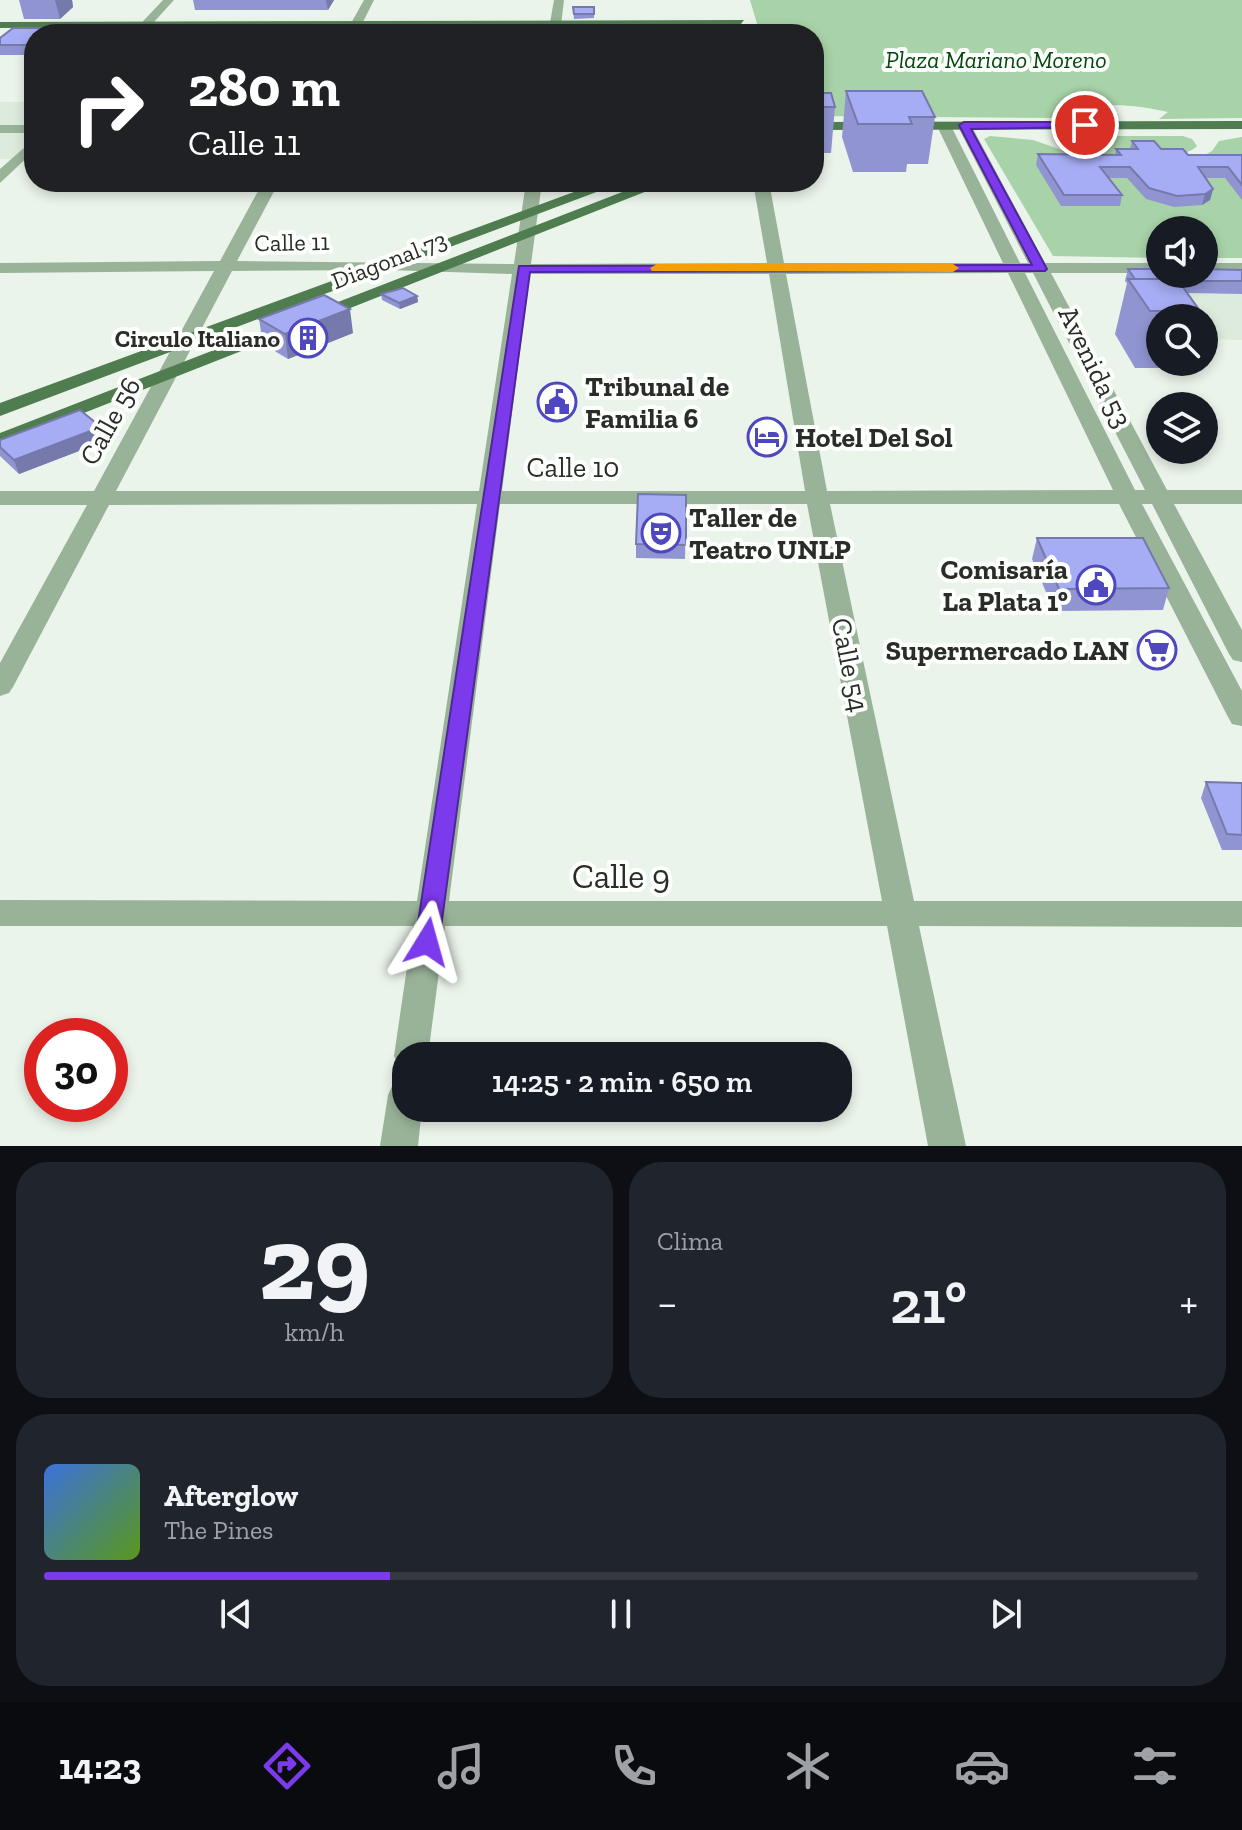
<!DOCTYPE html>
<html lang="es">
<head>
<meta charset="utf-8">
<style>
  body { margin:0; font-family:"Zilla Slab",serif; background:#20242c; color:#f1f3f6; height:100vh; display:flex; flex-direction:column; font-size:30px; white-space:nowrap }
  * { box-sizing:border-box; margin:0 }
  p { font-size:26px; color:#9ea1a6 }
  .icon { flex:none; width:44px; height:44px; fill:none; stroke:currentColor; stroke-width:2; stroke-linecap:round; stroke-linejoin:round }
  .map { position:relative; height:1146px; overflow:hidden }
  .side { display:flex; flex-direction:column; gap:16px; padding:16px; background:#0d0f14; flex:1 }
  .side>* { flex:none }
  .guide { position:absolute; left:24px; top:24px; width:800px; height:168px; border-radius:32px; box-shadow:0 4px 12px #0003; background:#202124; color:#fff; overflow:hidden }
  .controls { position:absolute; left:1146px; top:216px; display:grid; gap:16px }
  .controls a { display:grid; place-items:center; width:72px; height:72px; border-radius:50%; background:#171b24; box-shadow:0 4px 12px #0003; font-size:40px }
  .speed { position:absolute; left:24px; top:1018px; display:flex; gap:16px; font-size:40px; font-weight:700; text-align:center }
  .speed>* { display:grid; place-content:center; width:104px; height:104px; border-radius:50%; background:#171b24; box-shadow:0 4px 12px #0003; line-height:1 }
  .speed .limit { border:12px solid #d22; background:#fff; color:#111 }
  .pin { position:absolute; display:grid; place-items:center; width:68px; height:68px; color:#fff; margin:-34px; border:4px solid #fff; border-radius:50%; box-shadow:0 2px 8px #0007 }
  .me { position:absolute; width:88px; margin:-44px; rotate:8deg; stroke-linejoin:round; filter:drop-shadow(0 0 6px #0008) }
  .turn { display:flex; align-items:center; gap:28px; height:168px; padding:0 32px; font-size:36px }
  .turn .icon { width:104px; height:104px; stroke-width:2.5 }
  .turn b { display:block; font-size:56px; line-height:68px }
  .big { font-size:60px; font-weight:600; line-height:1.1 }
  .side .widget { flex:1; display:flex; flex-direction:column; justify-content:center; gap:12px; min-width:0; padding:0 28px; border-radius:32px; background:#20242c }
  .side .dial { align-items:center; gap:0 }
  .dial b { font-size:104px; line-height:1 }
  .song { display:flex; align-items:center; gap:24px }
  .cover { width:96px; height:96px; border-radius:12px; background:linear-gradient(135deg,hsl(220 70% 55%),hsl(90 70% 35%)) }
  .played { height:8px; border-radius:4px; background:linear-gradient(90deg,#7c3aed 30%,#363941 30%) }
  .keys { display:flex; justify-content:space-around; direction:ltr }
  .heat { display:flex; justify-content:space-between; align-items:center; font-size:44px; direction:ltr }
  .side .tiles { flex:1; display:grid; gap:16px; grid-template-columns:1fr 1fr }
  .widget:last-child { grid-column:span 2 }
  .trip { position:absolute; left:392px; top:1042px; width:460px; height:80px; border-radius:32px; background:#171b24; box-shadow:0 4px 12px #0003; font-weight:600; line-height:80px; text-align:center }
  .dock { display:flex; height:128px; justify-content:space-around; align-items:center; background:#090b0e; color:#9ea1a6 }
  .dock .icon { width:56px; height:56px }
  .dock .on { color:#7c3aed }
  .dock b { font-size:36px; color:#f1f3f6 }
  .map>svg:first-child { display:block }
  .built { fill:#ddebdc }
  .green { fill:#a8d2a7 }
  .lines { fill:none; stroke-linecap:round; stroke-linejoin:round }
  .minor { fill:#99b399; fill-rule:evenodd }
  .major { fill:#4f7d50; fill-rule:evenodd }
  .wall { fill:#9095d2 }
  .shaded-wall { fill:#7579ab }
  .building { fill:#a7adf4; stroke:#7579ab; stroke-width:2 }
  .route { fill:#7c3aed; stroke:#51269a; stroke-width:2 }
  .slow { fill:#f59e0b }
  .labels { text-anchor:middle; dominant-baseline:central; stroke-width:8; stroke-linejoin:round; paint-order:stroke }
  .far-park-label { font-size:24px; font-style:italic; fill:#05470f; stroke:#fdfffd }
  .far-street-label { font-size:24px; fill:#292c29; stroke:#fdfffd }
  .far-poi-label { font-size:24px; font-weight:bold; fill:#292c29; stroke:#fdfffd; text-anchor:end }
  .street-label { font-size:28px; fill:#292c29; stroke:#fdfffd }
  .poi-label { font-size:28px; font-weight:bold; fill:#292c29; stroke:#fdfffd; text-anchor:start }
  .near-street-label { font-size:34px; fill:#292c29; stroke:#fdfffd }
</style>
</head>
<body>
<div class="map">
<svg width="1242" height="1146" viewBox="0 0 1242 1146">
  <rect width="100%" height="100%" fill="#ebf4eb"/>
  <g class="built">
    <rect x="0" y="102" width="34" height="57"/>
    <path d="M1125,281h117v59l-38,-1v-21h-44l-2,10z"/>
  </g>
  <g class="green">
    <path d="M750,0h492v118l-83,1 9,-7c-41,-9 -74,-11 -113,6l-241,-2v-82h-54z"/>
    <path d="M990,136l43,4 46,16 121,2 12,-7 7,-10 23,-4v121h-38v-28h-44v28l-107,-2 -69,-117z"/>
    <path d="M1073,136h110l9,3 5,7c-17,19 -109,9 -132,-1l-1,-5z"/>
  </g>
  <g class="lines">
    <g class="minor">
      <path d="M163,0h11l-31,34h-12z"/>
      <path d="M364,0h10l-17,34h-12z"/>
      <path d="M554,0h10l-4,34h-12z"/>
      <path d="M964,121l7,4 74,138h115v10h-109l116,217h75v14h-68l68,126v32l-9,-2 -4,-6 -77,-150h-10l100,187v35l-10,-2 -4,-7 -109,-213h-289l84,397h328v26l-323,-1 47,220h-38l-41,-220h-442l-17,130h-22v14l-7,-3 -5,-11 19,-130h-413v-26l417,1 60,-397 -368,1 -96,182 -4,6 -9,3v-33l87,-158h-87v-14h94l120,-220 -214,2v-10l220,-2 43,-79h16l-42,79 277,3 12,-82h16l-11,82 236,-1 -14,-81h16l15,81h219l-66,-137 7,-4 7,4 69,137h8l-71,-138zM387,270l125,4 -33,217h-363l116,-220zM1008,273l105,217 -286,1 -41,-217zM1025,273h8l112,217h-10zM530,274h239l36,217h-303zM500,504h307l75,397h-433z"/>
      <rect x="0" y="125" width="34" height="8"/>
      <path d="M34,139v12l-34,32v-14z"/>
      <rect x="1204" y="263" width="38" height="10"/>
      <path d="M406,1079v29h16l-4,38h-38l8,-51 5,-11z"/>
    </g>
    <g class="major">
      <path d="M744,20l-4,5 -740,3v-6z"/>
      <path d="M1242,121v8l-428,1v-8z"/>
      <path d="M601,182h22l-623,234v-13z"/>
      <path d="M648,182h22l-670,264v-13z"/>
    </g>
  </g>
  <g class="wall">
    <path d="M19,0h53l1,7 -13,12h-36z"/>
    <path d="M193,0h141l-6,10h-133z"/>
    <path d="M573,7h21v11l-20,1z"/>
    <path d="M49,28l2,6h-17l-3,21h-31v-17z"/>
    <path d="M846,91l89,26 -7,47h-21l-1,8h-53l-11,-35z"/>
    <path d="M814,93l21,14 -4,46h-17z"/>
    <path d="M1132,141l56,14h54v45l-17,-22h-19l7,11 -3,11 -8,5 -28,2 -28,-8 -19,-21h-18l13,17 -2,11h-59l-25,-41 2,-11 77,1 1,-6h14z"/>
    <path d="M1128,269l114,1v24l-54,-1 24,34 -4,12h-4v-21h-44v44h27l-2,6h-50l-20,-34 12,-51 -2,-2z"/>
    <path d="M381,294l36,2 1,6 -18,7 -18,-9z"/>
    <path d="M259,319l94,14 -65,26 -25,-15z"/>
    <path d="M0,440l105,1 -86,33 -19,-18z"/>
    <path d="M686,495l-1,64 -49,-1v-14z"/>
    <path d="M1037,538l132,50 -6,22 -109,1 -22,-52z"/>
    <path d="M1206,782l36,1v67h-20l-21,-52z"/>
  </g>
  <g class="shaded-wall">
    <path d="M55,0h17l1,7 -13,12z"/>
    <path d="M326,0h8l-6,10z"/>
    <path d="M49,28l2,6h-9z"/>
    <path d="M34,41v11l-3,3 -2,-10z"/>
    <path d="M1213,189l-3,11 -8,5 3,-11z"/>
    <path d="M417,296l1,6 -18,7 -1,-6z"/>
    <path d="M350,309l3,24 -65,26 -3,-25z"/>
    <path d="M101,427l4,14 -86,33 -5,-14z"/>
  </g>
  <g class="building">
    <path d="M573,7h21v7h-20z"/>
    <path d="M13,28h36l-7,6h-8v7l-5,4h-29v-7z"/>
    <path d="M236,29h25l-5,5h-25z"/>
    <path d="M846,91h76l13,26h-26l3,7h-54z"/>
    <path d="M814,93h17l4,14h-20z"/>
    <path d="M1132,141h22l7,8h22l5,6h54v30l-14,-18h-30l15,22 -8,5 -28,2 -28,-8 -19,-21h-30l22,28h-58l-26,-41 83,1 -5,-6h22z"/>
    <path d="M1128,269h32v5h44v-5l38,1v11h-63l-2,-2h-42z"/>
    <path d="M1128,279h49l23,32h-50z"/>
    <path d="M403,288l14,8 -18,7 -18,-9z"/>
    <path d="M324,295l26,14 -65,25 -26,-15z"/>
    <path d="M1200,312l12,15h-8v-9h-5z"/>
    <path d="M80,410l21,17 -87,33 -14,-13v-7z"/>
    <path d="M638,494l48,1v50l-50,-1z"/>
    <path d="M1037,538h106l26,50 -110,1z"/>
    <path d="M1206,782l36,1v52l-15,-1z"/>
  </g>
  <path class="route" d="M1085,122l4,5 -118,2 76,140 -2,2 -515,1 -91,670 -3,7 -9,3 -8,-3 -4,-7 104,-676 513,-1 -73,-140 5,-3z"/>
  <path class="slow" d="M657,264h296l6,4 -6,4 -301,-1 -2,-3z"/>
  <defs>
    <g id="building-ring" transform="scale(2)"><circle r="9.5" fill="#fdfffd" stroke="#4f47be" stroke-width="1.5"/><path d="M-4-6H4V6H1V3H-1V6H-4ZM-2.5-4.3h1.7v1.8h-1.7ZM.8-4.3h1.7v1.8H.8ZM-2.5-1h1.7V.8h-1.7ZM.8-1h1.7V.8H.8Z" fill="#4f47be"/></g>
    <g id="civic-ring" transform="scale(2)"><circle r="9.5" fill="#fdfffd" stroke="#4f47be" stroke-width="1.5"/><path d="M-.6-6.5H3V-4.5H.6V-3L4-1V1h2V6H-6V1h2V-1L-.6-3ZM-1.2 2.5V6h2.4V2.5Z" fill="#4f47be"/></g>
    <g id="hotel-ring" transform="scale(2)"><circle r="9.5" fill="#fdfffd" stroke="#4f47be" stroke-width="1.5"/><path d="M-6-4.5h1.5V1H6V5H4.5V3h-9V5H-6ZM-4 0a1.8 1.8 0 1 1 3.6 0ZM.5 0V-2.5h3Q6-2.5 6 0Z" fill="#4f47be"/></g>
    <g id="theatre-ring" transform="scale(2)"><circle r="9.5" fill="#fdfffd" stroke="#4f47be" stroke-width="1.5"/><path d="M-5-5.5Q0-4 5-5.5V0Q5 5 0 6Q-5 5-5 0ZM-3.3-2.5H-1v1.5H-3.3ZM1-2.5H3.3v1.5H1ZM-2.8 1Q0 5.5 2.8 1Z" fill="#4f47be"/></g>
    <g id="supermarket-ring" transform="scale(2)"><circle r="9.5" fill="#fdfffd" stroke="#4f47be" stroke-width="1.5"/><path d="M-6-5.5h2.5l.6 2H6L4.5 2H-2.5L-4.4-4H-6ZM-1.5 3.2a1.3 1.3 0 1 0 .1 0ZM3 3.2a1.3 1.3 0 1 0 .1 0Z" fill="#4f47be"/></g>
  </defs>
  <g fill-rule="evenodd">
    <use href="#building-ring" x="308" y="338"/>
    <use href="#civic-ring" x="557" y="402"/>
    <use href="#hotel-ring" x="767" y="437"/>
    <use href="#theatre-ring" x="661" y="533"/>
    <use href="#civic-ring" x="1096" y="585"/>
    <use href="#supermarket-ring" x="1157" y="650"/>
  </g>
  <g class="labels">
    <g class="far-park-label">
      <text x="996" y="59">Plaza Mariano Moreno</text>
    </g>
    <g class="far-street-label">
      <text transform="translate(292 242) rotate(-1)">Calle 11</text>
      <text transform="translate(389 260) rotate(-21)">Diagonal 73</text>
    </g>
    <g class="far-poi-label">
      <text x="280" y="338">Circulo Italiano</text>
    </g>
    <g class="street-label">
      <text transform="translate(1095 367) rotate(64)">Avenida 53</text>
      <text transform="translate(110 421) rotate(-61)">Calle 56</text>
      <text x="573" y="467">Calle 10</text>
      <text transform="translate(850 665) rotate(79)">Calle 54</text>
    </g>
    <g class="poi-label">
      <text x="585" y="386">Tribunal de<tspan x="585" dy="32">Familia 6</tspan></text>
      <text x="795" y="437">Hotel Del Sol</text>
      <text x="689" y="517">Taller de<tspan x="689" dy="32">Teatro UNLP</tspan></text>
      <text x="1068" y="569" text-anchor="end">Comisaría<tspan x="1068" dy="32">La Plata 1°</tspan></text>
      <text x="1129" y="650" text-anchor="end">Supermercado LAN</text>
    </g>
    <g class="near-street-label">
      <text x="621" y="876">Calle 9</text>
    </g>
  </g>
</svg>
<div class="controls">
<a><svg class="icon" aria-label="sound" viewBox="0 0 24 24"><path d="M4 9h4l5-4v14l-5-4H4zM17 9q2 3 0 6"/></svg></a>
<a><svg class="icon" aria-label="search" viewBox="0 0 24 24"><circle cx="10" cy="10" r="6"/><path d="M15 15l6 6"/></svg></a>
<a><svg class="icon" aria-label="layers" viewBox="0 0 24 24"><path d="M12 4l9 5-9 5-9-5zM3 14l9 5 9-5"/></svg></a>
</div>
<div class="speed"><div class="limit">30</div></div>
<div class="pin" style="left:1085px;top:125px;background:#d93025"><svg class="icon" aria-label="arrive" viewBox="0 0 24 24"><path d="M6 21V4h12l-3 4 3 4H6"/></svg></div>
<svg class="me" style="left:427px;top:942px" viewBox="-20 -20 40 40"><path d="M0-17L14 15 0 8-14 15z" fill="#7c3aed" stroke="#fff" stroke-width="4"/></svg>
<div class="trip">14:25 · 2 min · 650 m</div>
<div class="guide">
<div class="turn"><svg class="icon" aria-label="right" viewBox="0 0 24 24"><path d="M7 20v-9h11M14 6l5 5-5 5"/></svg><div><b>280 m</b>Calle 11</div></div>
</div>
</div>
<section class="side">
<div class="tiles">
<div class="widget dial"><b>29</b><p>km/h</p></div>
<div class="widget"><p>Clima</p>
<div class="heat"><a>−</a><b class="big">21°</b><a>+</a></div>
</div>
<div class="widget">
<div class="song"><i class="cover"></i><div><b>Afterglow</b><p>The Pines</p></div></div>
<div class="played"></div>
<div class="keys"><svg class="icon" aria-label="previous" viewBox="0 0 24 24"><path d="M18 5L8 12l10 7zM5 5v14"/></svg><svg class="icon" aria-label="pause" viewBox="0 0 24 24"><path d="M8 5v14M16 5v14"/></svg><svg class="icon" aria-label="next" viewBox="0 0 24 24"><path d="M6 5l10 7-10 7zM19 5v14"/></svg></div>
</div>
</div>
</section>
<nav class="dock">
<b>14:23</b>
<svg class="icon on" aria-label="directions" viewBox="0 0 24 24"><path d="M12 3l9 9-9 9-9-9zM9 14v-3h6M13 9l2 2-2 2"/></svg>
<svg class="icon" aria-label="music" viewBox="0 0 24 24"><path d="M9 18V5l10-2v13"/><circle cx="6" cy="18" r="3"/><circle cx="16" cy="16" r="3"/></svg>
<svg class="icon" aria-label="phone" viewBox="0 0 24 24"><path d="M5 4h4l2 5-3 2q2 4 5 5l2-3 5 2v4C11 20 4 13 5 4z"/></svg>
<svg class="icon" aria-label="climate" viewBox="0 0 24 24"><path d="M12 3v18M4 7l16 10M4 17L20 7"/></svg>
<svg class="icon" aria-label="car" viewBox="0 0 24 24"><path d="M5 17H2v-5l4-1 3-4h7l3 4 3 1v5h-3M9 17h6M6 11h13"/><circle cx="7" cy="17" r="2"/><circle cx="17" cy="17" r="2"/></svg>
<svg class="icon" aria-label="filters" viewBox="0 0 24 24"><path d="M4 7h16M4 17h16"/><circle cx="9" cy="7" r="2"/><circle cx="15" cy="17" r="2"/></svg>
</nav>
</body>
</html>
